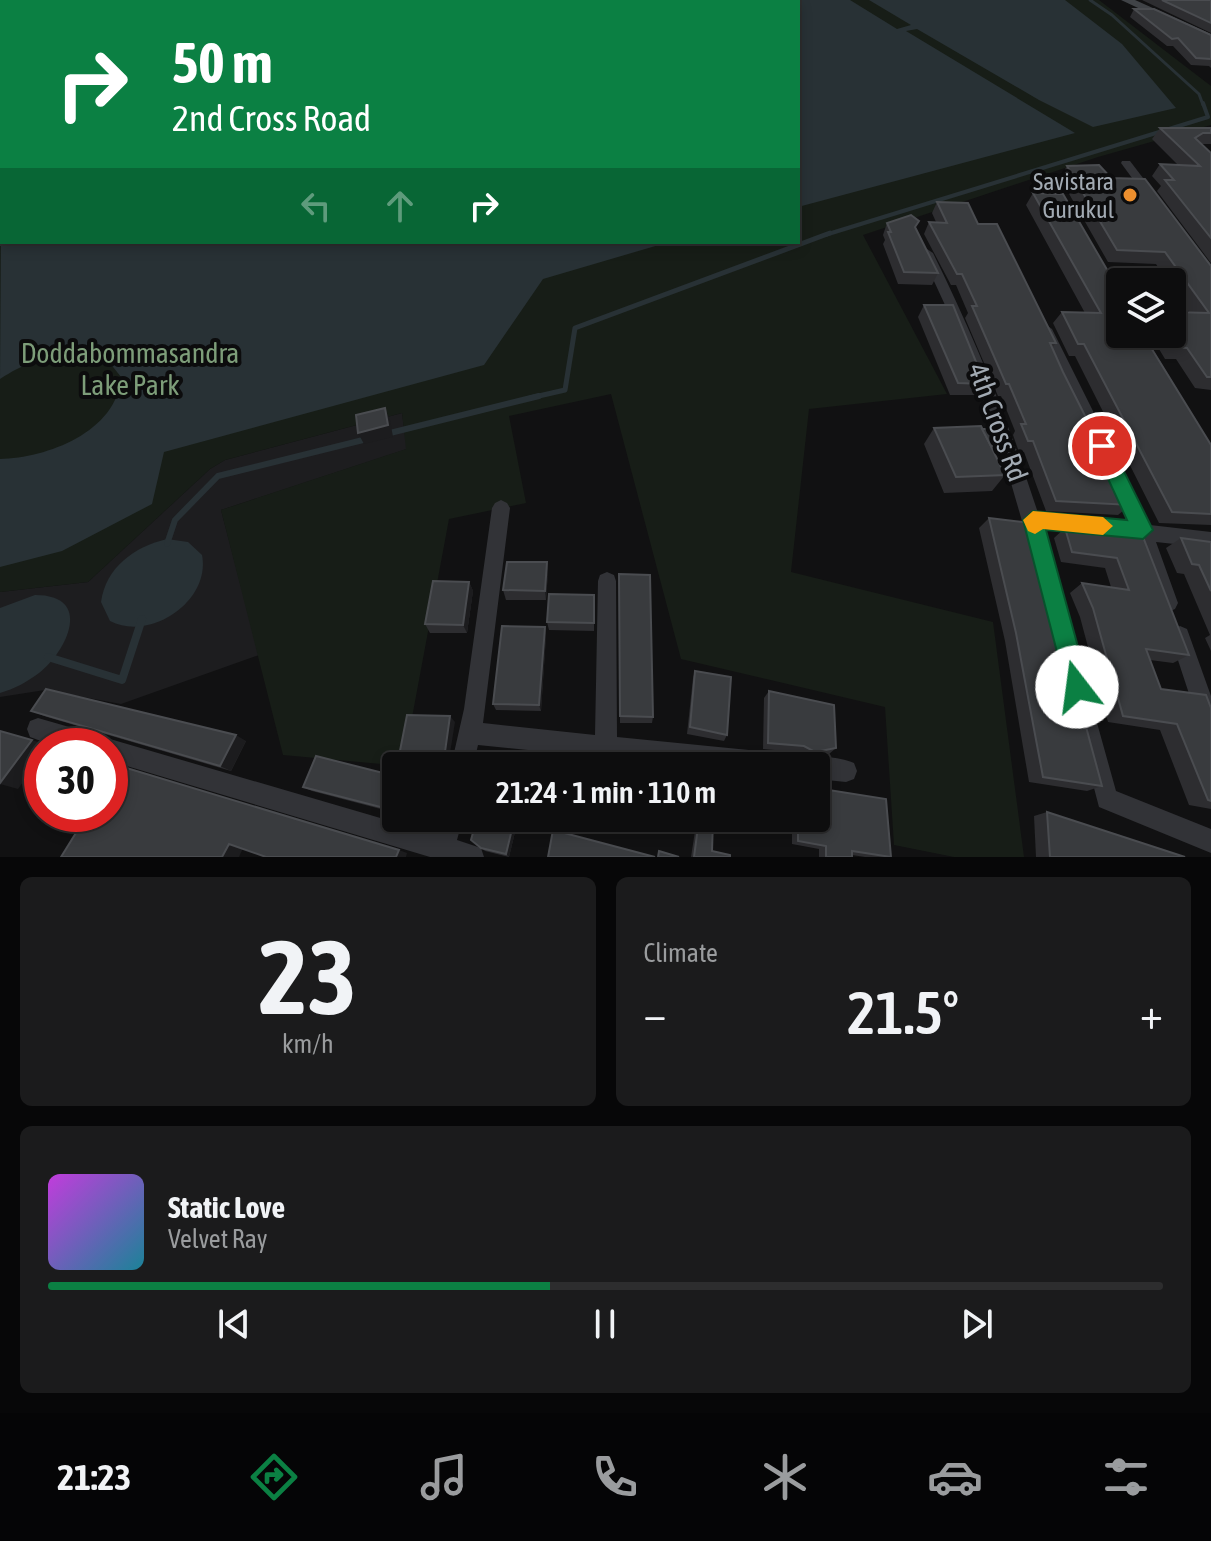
<!DOCTYPE html>
<html lang="en">
<head>
<meta charset="utf-8">
<style>
  body { margin:0; font-family:"Asap Condensed",sans-serif; background:#1b1b1c; color:#f1f3f6; height:100vh; display:flex; flex-direction:column; font-size:30px; white-space:nowrap }
  * { box-sizing:border-box; margin:0 }
  p { font-size:26px; color:#9a9c9e }
  .icon { flex:none; width:44px; height:44px; fill:none; stroke:currentColor; stroke-width:2; stroke-linecap:round; stroke-linejoin:round }
  .map { position:relative; height:857px; overflow:hidden }
  .details { display:flex; flex-direction:column; gap:20px; padding:20px; background:#070708; flex:1 }
  .details>* { flex:none }
  .hud { position:absolute; left:0px; top:0px; width:800px; height:244px; box-shadow:0 4px 12px #0003,0 0 0 2px #2d2d2e; background:#0b8043; color:#fff; overflow:hidden }
  .controls { position:absolute; left:1106px; top:268px; display:grid; gap:16px }
  .controls a { display:grid; place-items:center; width:80px; height:80px; border-radius:8px; background:#0d0d0e; box-shadow:0 4px 12px #0003,0 0 0 2px #2d2d2e; font-size:40px }
  .speed { position:absolute; left:24px; top:728px; display:flex; gap:16px; font-size:40px; font-weight:700; text-align:center }
  .speed>* { display:grid; place-content:center; width:104px; height:104px; border-radius:50%; background:#0d0d0e; box-shadow:0 4px 12px #0003,0 0 0 2px #2d2d2e; line-height:1 }
  .speed .limit { border:12px solid #d22; background:#fff; color:#111 }
  .pin { position:absolute; display:grid; place-items:center; width:68px; height:68px; color:#fff; margin:-34px; border:4px solid #fff; border-radius:50%; box-shadow:0 2px 8px #0007 }
  .me { position:absolute; width:88px; margin:-44px; rotate:345deg; stroke-linejoin:round; filter:drop-shadow(0 0 6px #0008) }
  .turn { display:flex; align-items:center; gap:28px; height:168px; padding:0 40px; font-size:36px }
  .turn .icon { width:104px; height:104px; stroke-width:2.5 }
  .turn b { display:block; font-size:56px; line-height:68px }
  .lanes { display:flex; align-items:center; height:76px; padding:0 40px; background:#0003; justify-content:center; gap:40px; direction:ltr }
  .lanes .off { opacity:.35 }
  .big { font-size:60px; font-weight:600; line-height:1.1 }
  .details .widget { flex:1; display:flex; flex-direction:column; justify-content:center; gap:12px; min-width:0; padding:0 28px; border-radius:12px; background:#1b1b1c }
  .details .dial { align-items:center; gap:0 }
  .dial b { font-size:104px; line-height:1 }
  .song { display:flex; align-items:center; gap:24px }
  .cover { width:96px; height:96px; border-radius:12px; background:linear-gradient(135deg,hsl(290 70% 55%),hsl(190 70% 35%)) }
  .played { height:8px; border-radius:4px; background:linear-gradient(90deg,#0b8043 45%,#2d2d2e 45%) }
  .keys { display:flex; justify-content:space-around; direction:ltr }
  .heat { display:flex; justify-content:space-between; align-items:center; font-size:44px; direction:ltr }
  .details .tiles { flex:1; display:grid; gap:20px; grid-template-columns:1fr 1fr }
  .widget:last-child { grid-column:span 2 }
  .trip { position:absolute; left:382px; top:752px; width:448px; height:80px; border-radius:8px; background:#0d0d0e; box-shadow:0 4px 12px #0003,0 0 0 2px #2d2d2e; font-weight:600; line-height:80px; text-align:center }
  .menu { display:flex; height:128px; justify-content:space-around; align-items:center; background:#050506; color:#9a9c9e }
  .menu .icon { width:56px; height:56px }
  .menu .active { color:#0b8043 }
  .menu b { font-size:36px; color:#f1f3f6 }
  .map>svg:first-child { display:block }
  .built { fill:#1d1d1f }
  .green { fill:#171d17 }
  .water { fill:#283135 }
  .lines { fill:none; stroke-linecap:round; stroke-linejoin:round }
  .stream-far4 { stroke:#283135; stroke-width:3 }
  .stream-far3 { stroke:#283135; stroke-width:4 }
  .stream-far2 { stroke:#283135; stroke-width:5 }
  .stream-far1 { stroke:#283135; stroke-width:6 }
  .stream { stroke:#283135; stroke-width:8 }
  .street { fill:#323337; fill-rule:evenodd }
  .secondary { fill:#404347; fill-rule:evenodd }
  .wall { fill:#2d2d30 }
  .shaded-wall { fill:#1c1c1e }
  .building { fill:#393b3e; stroke:#4a4c50; stroke-width:2 }
  .route { fill:#0b8043; stroke:#07532c; stroke-width:2 }
  .slow { fill:#f59e0b }
  .poi-dot { fill:#ed8f2e; stroke:#0c0c0d; stroke-width:3 }
  .labels { text-anchor:middle; dominant-baseline:central; stroke-width:8; stroke-linejoin:round; paint-order:stroke }
  .far-poi-label { font-size:24px; fill:#a2aab3; stroke:#0c0c0d; text-anchor:end }
  .park-label { font-size:28px; fill:#7d9d79; stroke:#0c0c0d }
  .street-label { font-size:28px; fill:#a2aab3; stroke:#0c0c0d }
</style>
</head>
<body>
<div class="map">
<svg width="1211" height="857" viewBox="0 0 1211 857">
  <rect width="100%" height="100%" fill="#111112"/>
  <path class="built" d="M402,413l5,36 -186,61 38,145 -138,49 -76,-14 -45,7v-105l88,-10 122,-113 15,-9z"/>
  <path class="green" d="M147,0h952l112,86v39l-113,32 -235,78 84,159 -138,15 -18,163 202,50 31,235h-70l-60,-12 -9,-138 -204,-48 -70,-265 -102,22 17,87 -77,16 -46,247 -120,-11 -62,-245 185,-61 -4,-36 -177,47 -15,9 -122,113 -88,10v-533l2,183h796v-240h-655z"/>
  <g class="water">
    <path d="M177,0h673l47,29 14,-4 -42,-25h196l57,44 54,64 -83,19 -54,-27 -122,-71 -11,2 169,102 -277,74v-205h-624z"/>
    <path d="M2,72v170h667l-126,37 -59,86 -320,87 -12,52 -90,47 -62,16v-108c47,-1 117,-27 121,-82l-15,-19c-36,-14 -75,1 -106,21z"/>
    <path d="M167,539l21,3 14,13c9,46 -52,87 -92,66l-9,-19c5,-35 33,-55 66,-63z"/>
    <path d="M35,595c58,0 33,55 4,78 -12,9 -25,16 -39,20v-85z"/>
  </g>
  <g class="lines">
    <path class="stream-far4" d="M1090,0l22,15 87,79 4,11"/>
    <path class="stream-far3" d="M825,235l383,-118 -5,-14"/>
    <path class="stream-far2" d="M530,398l35,-8 10,-62 255,-95"/>
    <g class="stream-far1">
      <path d="M386,434l153,-38"/>
      <path d="M167,544l8,-24 43,-44 149,-37"/>
    </g>
    <path class="stream" d="M48,657l74,23 20,-61"/>
    <g class="street">
      <path d="M2,22v6l-2,1v-6z"/>
      <path d="M2,44v6l-2,1v-6z"/>
      <path d="M1122,161h8l26,34 -2,2h-8l-25,-34z"/>
      <path d="M927,249l6,4c42,85 76,170 105,260l93,10 -93,-194 7,-5 7,5 98,196 61,7v16l-55,-6 22,61 -3,6 -7,3 -7,-3 -3,-6 -21,-63 -94,-11 73,262 95,38v24l-112,-46 -57,-217 -40,-138 -51,-134 -30,-65z"/>
      <path d="M501,500l6,3 3,5 -27,215 112,12 3,-154 2,-6 7,-3 7,3 2,6 1,156 181,18 8,3 1,4c12,-8 33,-5 47,1l3,8 -3,8 -8,3 -30,-3v-13h-129l-209,-21 -5,21h-22l13,-57 28,-201 3,-5z"/>
      <path d="M1180,626l7,3 24,67v42l-8,-3 -3,-8 -30,-91 3,-7z"/>
      <path d="M38,718l59,17 9,6 4,-2 325,95 4,-16h24l-6,22 24,8 3,9h-54l-320,-96v-15c-28,0 -53,2 -80,-9l-3,-8 3,-8z"/>
    </g>
    <path class="secondary" d="M1121,0h14l76,34v8z"/>
  </g>
  <g class="wall">
    <path d="M1142,0h69v33z"/>
    <path d="M1134,9l77,26v33l-2,-2 -18,-1 -18,-19h-6l-37,-29z"/>
    <path d="M1160,128h51v16h-9l9,9v110l-54,-72 4,-5 -9,-10 8,-12 18,1 -26,-26z"/>
    <path d="M1067,166l44,12 100,88v124l-16,-2 -19,-29h-11l-15,-25h22l17,-22 -17,-24v-6h-4l-12,-18 -48,-2 -48,-84z"/>
    <path d="M1033,193l87,99 33,54 -1,2 59,97v80l-52,-2 -84,-167h-6l-16,-33 9,-11 23,1 -59,-108z"/>
    <path d="M937,202l41,22 78,119 -4,5 11,24 67,133 -12,10 -72,-4 -22,-59h-5l-6,-17 2,-4 -14,-35h-3l-33,-78 3,-5 -12,-28h-5l-27,-51 5,-12h7l-4,-9z"/>
    <path d="M887,223l29,5 22,45 -6,12 -34,-1 -15,-40 2,-4 -2,-5z"/>
    <path d="M924,305l61,79 -8,11h-27l-32,-78z"/>
    <path d="M934,428l48,1 20,17 -5,5h-4l12,24 -13,16 -48,2 -20,-49z"/>
    <path d="M989,518l113,268 -15,5 -58,-9 -24,-141 -26,-113z"/>
    <path d="M1065,528l78,9 46,118 -16,8 -23,-3 11,29 50,19v101l-22,-4 -29,-75 -52,-8 -28,-105 -10,-24 12,-10 29,4 -6,-19 -44,-6 -7,-24z"/>
    <path d="M1181,538l30,4v109l-6,-13 5,-3 -26,-61 -7,-1 -11,-25z"/>
    <path d="M547,562l1,10 -2,28h-40l-3,-10z"/>
    <path d="M619,574l34,143 -1,6h-32z"/>
    <path d="M469,582l4,9 -6,42h-37l-5,-9z"/>
    <path d="M594,595v36l-45,-1 -2,-8z"/>
    <path d="M545,627l1,9 -5,75 -45,-1 -3,-6z"/>
    <path d="M695,671l32,64 -3,6 -37,-7 6,-56z"/>
    <path d="M769,691l67,57 -7,6 -20,4 -11,-6 -35,-3 1,-51z"/>
    <path d="M31,711l215,30 -15,30 -184,-54z"/>
    <path d="M396,772v41l-84,-22 -9,-4 92,-11z"/>
    <path d="M1047,812l138,45h-149l-2,-41z"/>
    <path d="M553,818l-3,14 -26,-6 -1,-2z"/>
    <path d="M649,818h114v11l-6,4 -44,-8 -1,26 18,6h-39l4,-26 -47,-8z"/>
    <path d="M792,818h24l75,39h-26l-13,-2v2h-33v-8l-27,-5z"/>
    <path d="M516,828l-7,29 -24,-6 -14,-11z"/>
  </g>
  <g class="shaded-wall">
    <path d="M385,408l5,12 3,17 -29,7 -6,-11z"/>
    <path d="M547,562l1,10 -2,28 -1,-9z"/>
    <path d="M469,582l4,9 -6,42 -4,-8z"/>
    <path d="M545,627l1,9 -5,75 -2,-6z"/>
    <path d="M450,716l5,6 -7,44h-5z"/>
    <path d="M236,735l10,6 -15,30 -11,-5z"/>
    <path d="M32,740l17,6h-7v9l-24,34 -18,-5z"/>
    <path d="M513,825l3,3 -7,29 -3,-3z"/>
    <path d="M229,844l14,4 -4,9h-17z"/>
    <path d="M399,850l8,3 -1,4h-10z"/>
  </g>
  <g class="building">
    <path d="M1162,0h49v23z"/>
    <path d="M1134,9h20l57,26v24l-15,-1 -18,-20 -6,1z"/>
    <path d="M1160,128h51v5h-8l-8,5 16,15v85l-46,-58h9l-14,-16 40,2z"/>
    <path d="M1099,165l12,13 34,1 66,87v111h-4l-20,-29 -11,-1 -8,-13h4v-22l37,1 -44,-61 -48,-2 -50,-84z"/>
    <path d="M1033,193l30,1 57,98v42h27l6,12h-3l61,99v69l-39,-2 -88,-168h-6l-16,-32 39,1z"/>
    <path d="M937,202l31,1 10,21h19l59,119h-6l13,29 67,133 -74,-4 -23,-60h-5l-7,-17h5l-17,-40h-3l-34,-78h5l-15,-32h-5l-28,-52 18,1z"/>
    <path d="M911,215l8,6 -4,6 23,46 -34,-1 -16,-40h3l-4,-9z"/>
    <path d="M924,305h29l32,79 -27,-1z"/>
    <path d="M385,408l3,17 -30,8 -2,-18z"/>
    <path d="M981,426l24,49 -49,2 -22,-49z"/>
    <path d="M982,429h14l6,17h-11z"/>
    <path d="M989,518l42,5 71,263 -59,-9 -27,-144z"/>
    <path d="M1065,528l78,9 46,118 -43,-6 15,40 45,6 5,13v93l-3,-1 -31,-76 -54,-8 -30,-108 -11,-25 47,7 -12,-32 -45,-6z"/>
    <path d="M1181,538l30,4v49l-12,-26 -7,-1z"/>
    <path d="M507,562h40l-2,29 -42,-1z"/>
    <path d="M619,574l31,1 3,142 -33,-1z"/>
    <path d="M433,581l36,1 -6,43 -38,-1z"/>
    <path d="M549,594l45,1v28l-47,-1z"/>
    <path d="M502,626l43,1 -6,78 -46,-1z"/>
    <path d="M695,671l36,6 -4,58 -37,-8z"/>
    <path d="M46,689l190,46 -16,31 -189,-55z"/>
    <path d="M769,691l65,14 2,43 -21,4 -11,-6 -36,-3z"/>
    <path d="M407,715l43,1 -7,50h-46z"/>
    <path d="M0,731l32,9 -32,43z"/>
    <path d="M316,756l79,20 1,-4v39l-93,-24z"/>
    <path d="M656,761l32,5h-33z"/>
    <path d="M110,763l289,87 -3,7h-130l-37,-13 -7,13h-161l26,-42 -3,-1h26z"/>
    <path d="M816,788l70,11 5,58 -39,-6v6h-26v-11l-28,-5v-23h18z"/>
    <path d="M1047,812l138,45h-135z"/>
    <path d="M477,818h6l30,7 -7,29 -25,-6 -10,-8z"/>
    <path d="M524,818h28l-3,12 -26,-6z"/>
    <path d="M650,818h113v11l-50,-9 -1,31 18,4v2h-36l4,-30z"/>
    <path d="M553,830l102,27h-107z"/>
    <path d="M659,851l20,6h-21z"/>
  </g>
  <path class="route" d="M1102,439l7,2 44,89 -10,9 -97,-9 43,157 -3,9 -9,3 -8,-3 -3,-9 -43,-167 10,-9 94,9 -34,-74z"/>
  <path class="slow" d="M1033,511l70,6 10,9 -10,9 -60,-6 -8,5 -7,-3 -5,-11z"/>
  <circle class="poi-dot" cx="1130" cy="195" r="8"/>
  <g class="labels">
    <g class="far-poi-label">
      <text x="1114" y="181">Savistara<tspan x="1114" dy="28">Gurukul</tspan></text>
    </g>
    <g class="park-label">
      <text x="130" y="353">Doddabommasandra<tspan x="130" dy="32">Lake Park</tspan></text>
    </g>
    <g class="street-label">
      <text transform="translate(998 422) rotate(70)">4th Cross Rd</text>
    </g>
  </g>
</svg>
<div class="controls">
<a><svg class="icon" aria-label="layers" viewBox="0 0 24 24"><path d="M12 4l9 5-9 5-9-5zM3 14l9 5 9-5"/></svg></a>
</div>
<div class="speed"><div class="limit">30</div></div>
<div class="pin" style="left:1102px;top:446px;background:#d93025"><svg class="icon" aria-label="arrive" viewBox="0 0 24 24"><path d="M6 21V4h12l-3 4 3 4H6"/></svg></div>
<svg class="me" style="left:1077px;top:687px" viewBox="-20 -20 40 40"><circle r="19" fill="#fff"/><path d="M0-13L10 11 0 6-10 11z" fill="#0b8043"/></svg>
<div class="trip">21:24 · 1 min · 110 m</div>
<div class="hud">
<div class="turn"><svg class="icon" aria-label="right" viewBox="0 0 24 24"><path d="M7 20v-9h11M14 6l5 5-5 5"/></svg><div><b>50 m</b>2nd Cross Road</div></div>
<div class="lanes"><svg class="icon off" aria-label="left" viewBox="0 0 24 24"><path d="M17 20v-9H6M10 6l-5 5 5 5"/></svg><svg class="icon off" aria-label="ahead" viewBox="0 0 24 24"><path d="M12 20V5M6 11l6-6 6 6"/></svg><svg class="icon" aria-label="right" viewBox="0 0 24 24"><path d="M7 20v-9h11M14 6l5 5-5 5"/></svg></div>
</div>
</div>
<section class="details">
<div class="tiles">
<div class="widget dial"><b>23</b><p>km/h</p></div>
<div class="widget"><p>Climate</p>
<div class="heat"><a>−</a><b class="big">21.5°</b><a>+</a></div>
</div>
<div class="widget">
<div class="song"><i class="cover"></i><div><b>Static Love</b><p>Velvet Ray</p></div></div>
<div class="played"></div>
<div class="keys"><svg class="icon" aria-label="previous" viewBox="0 0 24 24"><path d="M18 5L8 12l10 7zM5 5v14"/></svg><svg class="icon" aria-label="pause" viewBox="0 0 24 24"><path d="M8 5v14M16 5v14"/></svg><svg class="icon" aria-label="next" viewBox="0 0 24 24"><path d="M6 5l10 7-10 7zM19 5v14"/></svg></div>
</div>
</div>
</section>
<nav class="menu">
<b>21:23</b>
<svg class="icon active" aria-label="directions" viewBox="0 0 24 24"><path d="M12 3l9 9-9 9-9-9zM9 14v-3h6M13 9l2 2-2 2"/></svg>
<svg class="icon" aria-label="music" viewBox="0 0 24 24"><path d="M9 18V5l10-2v13"/><circle cx="6" cy="18" r="3"/><circle cx="16" cy="16" r="3"/></svg>
<svg class="icon" aria-label="phone" viewBox="0 0 24 24"><path d="M5 4h4l2 5-3 2q2 4 5 5l2-3 5 2v4C11 20 4 13 5 4z"/></svg>
<svg class="icon" aria-label="climate" viewBox="0 0 24 24"><path d="M12 3v18M4 7l16 10M4 17L20 7"/></svg>
<svg class="icon" aria-label="car" viewBox="0 0 24 24"><path d="M5 17H2v-5l4-1 3-4h7l3 4 3 1v5h-3M9 17h6M6 11h13"/><circle cx="7" cy="17" r="2"/><circle cx="17" cy="17" r="2"/></svg>
<svg class="icon" aria-label="filters" viewBox="0 0 24 24"><path d="M4 7h16M4 17h16"/><circle cx="9" cy="7" r="2"/><circle cx="15" cy="17" r="2"/></svg>
</nav>
</body>
</html>
